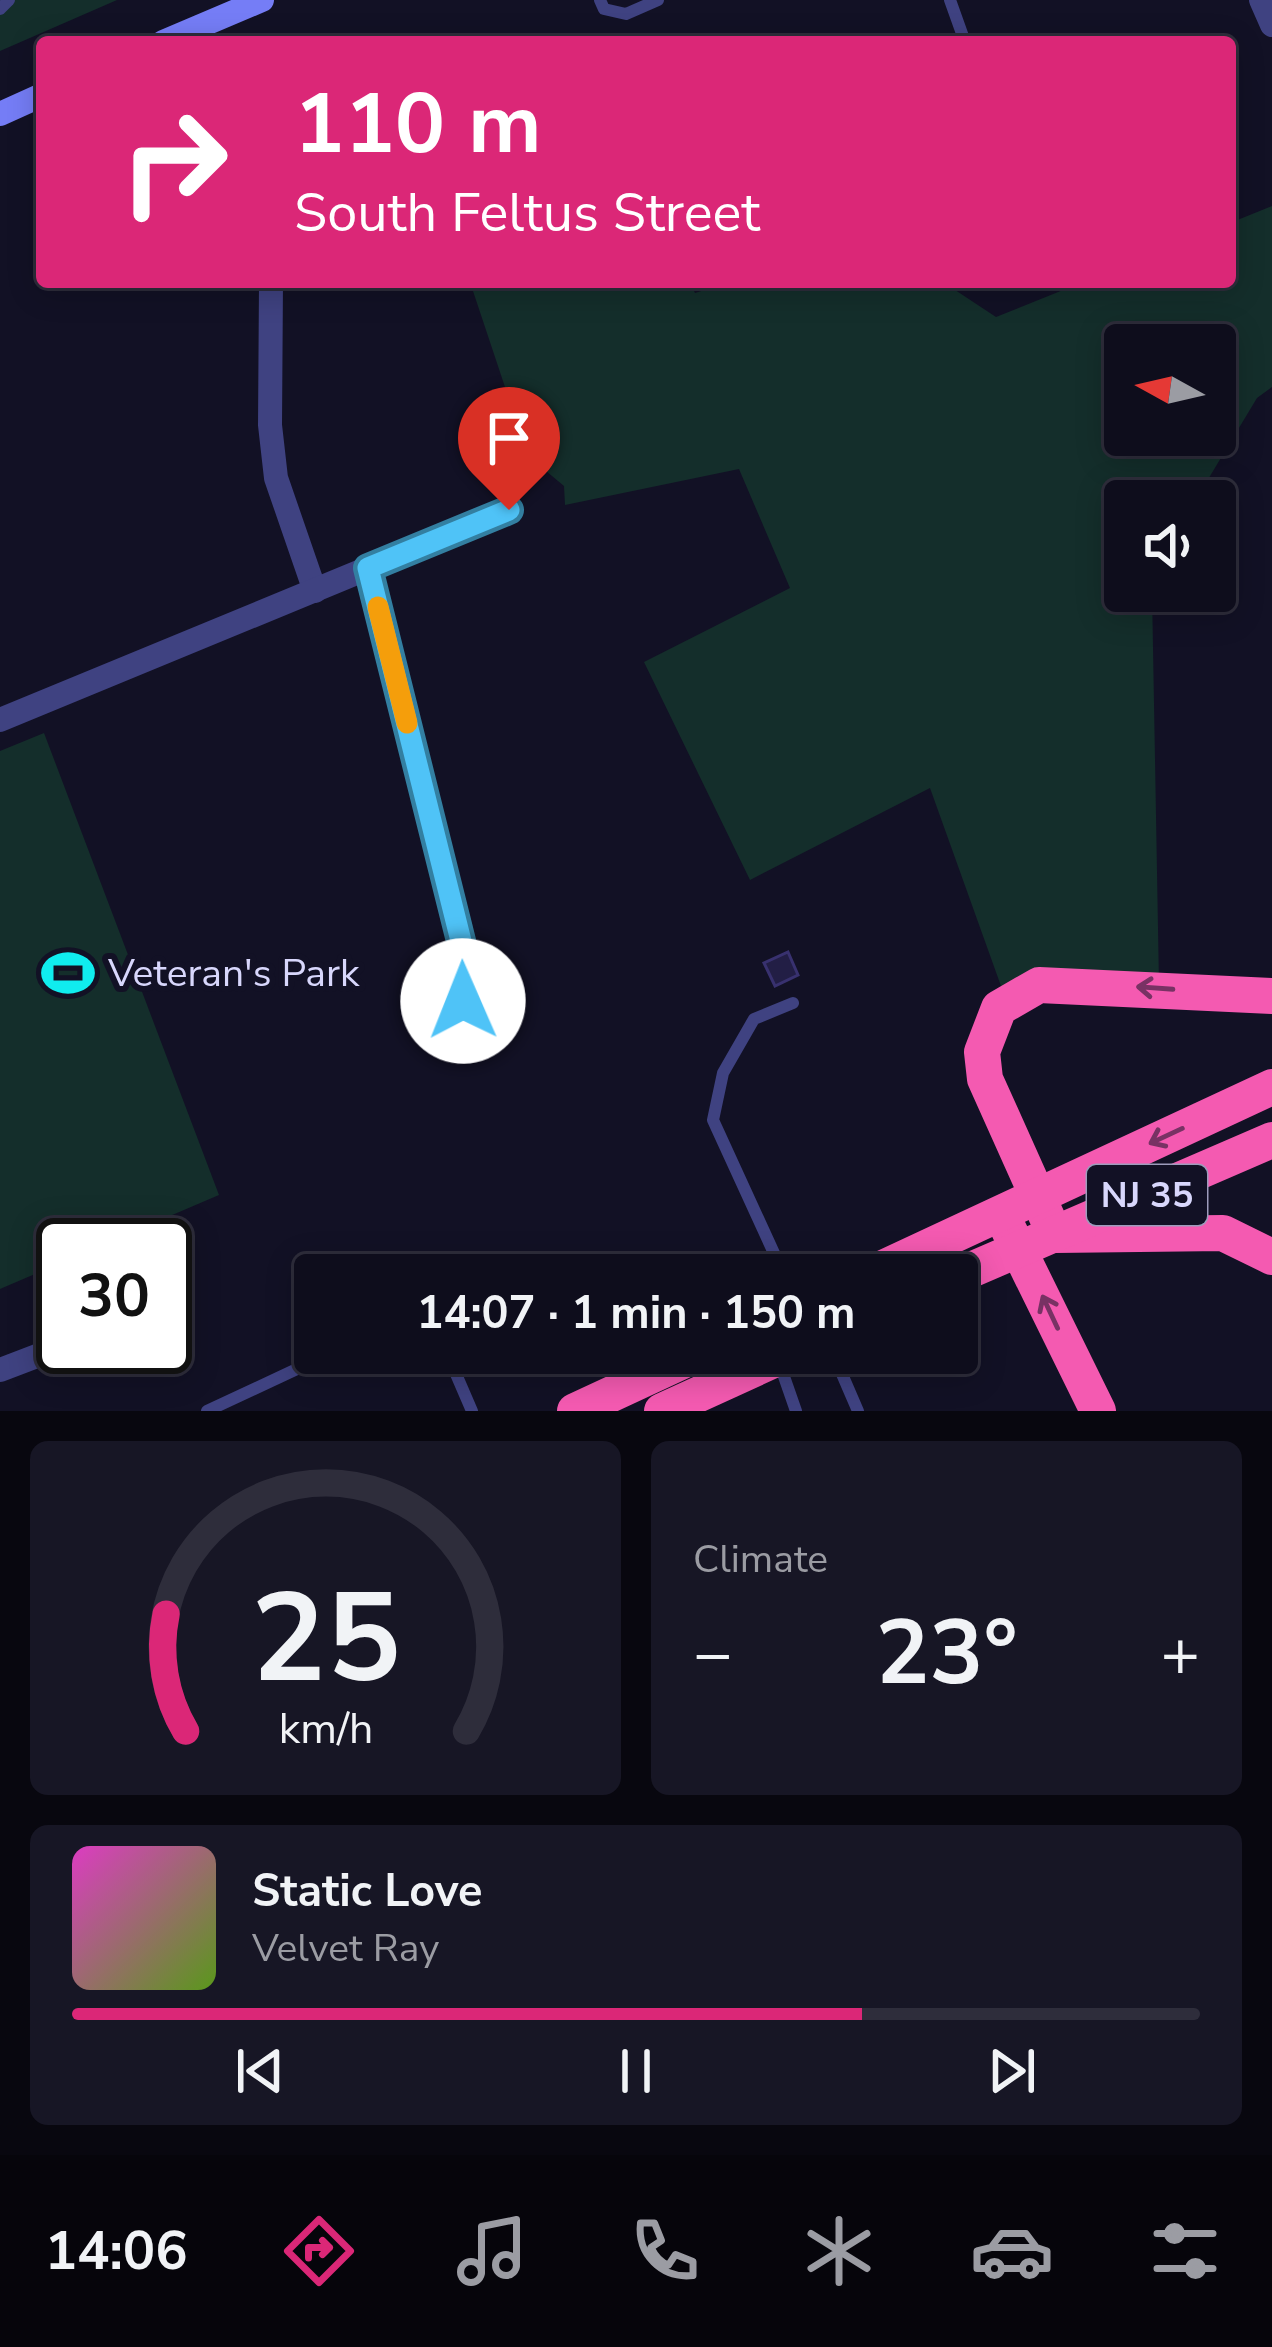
<!DOCTYPE html>
<html lang="en">
<head>
<meta charset="utf-8">
<style>
  body { margin:0; font-family:"Nunito Sans",sans-serif; background:#171625; color:#f1f3f6; height:100vh; display:flex; flex-direction:column; font-size:45px; white-space:nowrap }
  * { box-sizing:border-box; margin:0 }
  p { font-size:39px; color:#9b9ca3 }
  .icon { flex:none; width:66px; height:66px; fill:none; stroke:currentColor; stroke-width:2; stroke-linecap:round; stroke-linejoin:round }
  .map { position:relative; height:1411px; overflow:hidden }
  .drawer { display:flex; flex-direction:column; gap:30px; padding:30px; background:#08070f; flex:1 }
  .drawer>* { flex:none }
  .top-card { position:absolute; left:36px; top:36px; width:1200px; height:252px; border-radius:12px; box-shadow:0 6px 30px #0003,0 0 0 3px #2e2d3b; background:#db2777; color:#fff; overflow:hidden }
  .needle { width:78px; rotate:278deg }
  .buttons { position:absolute; left:1104px; top:324px; display:grid; gap:24px }
  .buttons a { display:grid; place-items:center; width:132px; height:132px; border-radius:12px; background:#0e0d1c; box-shadow:0 6px 30px #0003,0 0 0 3px #2e2d3b; font-size:60px }
  .speed { position:absolute; left:36px; top:1218px; display:flex; gap:24px; font-size:60px; font-weight:700; text-align:center }
  .speed>* { display:grid; place-content:center; width:156px; height:156px; border-radius:50%; background:#0e0d1c; box-shadow:0 6px 30px #0003,0 0 0 3px #2e2d3b; line-height:1 }
  .speed .limit { border:6px solid #111; border-radius:18px; background:#fff; color:#111 }
  .pin { position:absolute; display:grid; place-items:center; width:102px; height:102px; color:#fff; margin:-123px -51px; border-radius:50% 50% 50% 0; rotate:-45deg; box-shadow:0 0 12px #0007 }
  .pin .icon { rotate:45deg }
  .me { position:absolute; width:132px; margin:-66px; rotate:359deg; stroke-linejoin:round; filter:drop-shadow(0 0 9px #0008) }
  .turn { display:flex; align-items:center; gap:42px; height:252px; padding:0 60px; font-size:54px }
  .turn .icon { width:156px; height:156px; stroke-width:2.5 }
  .turn b { display:block; font-size:84px; line-height:102px }
  .big { font-size:90px; font-weight:700; line-height:1.1 }
  .drawer .tile { flex:1; display:flex; flex-direction:column; justify-content:center; gap:18px; min-width:0; padding:0 42px; border-radius:18px; background:#171625 }
  .drawer .dial { align-items:center; gap:0 }
  .dial svg { height:312px; overflow:visible; fill:none; stroke:#2e2d3b; stroke-width:7; stroke-linecap:round; text-anchor:middle }
  .dial text { fill:#f1f3f6; stroke:none }
  .song { display:flex; align-items:center; gap:36px }
  .cover { width:144px; height:144px; border-radius:18px; background:linear-gradient(135deg,hsl(310 70% 55%),hsl(90 70% 35%)) }
  .played { height:12px; border-radius:6px; background:linear-gradient(90deg,#db2777 70%,#2e2d3b 70%) }
  .keys { display:flex; justify-content:space-around; direction:ltr }
  .heat { display:flex; justify-content:space-between; align-items:center; font-size:66px; direction:ltr }
  .drawer .tiles { flex:1; display:grid; gap:30px; grid-template-columns:1fr 1fr }
  .tile:last-child { grid-column:span 2 }
  .trip { position:absolute; left:294px; top:1254px; width:684px; height:120px; border-radius:12px; background:#0e0d1c; box-shadow:0 6px 30px #0003,0 0 0 3px #2e2d3b; font-weight:700; line-height:120px; text-align:center }
  .menu { display:flex; height:192px; justify-content:space-around; align-items:center; background:#06050b; color:#9b9ca3 }
  .menu .icon { width:84px; height:84px }
  .menu .selected { color:#db2777 }
  .menu b { font-size:54px; color:#f1f3f6 }
  .map>svg:first-child { display:block }
  .green { fill:#142e2b; fill-rule:evenodd }
  .building { fill:#221e45; stroke:#38316f; stroke-width:3 }
  .lines { fill:none; stroke-linecap:round; stroke-linejoin:round }
  .lane { stroke:#3f4281; stroke-width:12 }
  .street { stroke:#3f4281; stroke-width:24 }
  .secondary { stroke:#757df6; stroke-width:24 }
  .highway { stroke:#f45ab1; stroke-width:36 }
  .oneway { stroke:#783264 }
  .route-casing { stroke:#337fa1; stroke-width:30 }
  .route { stroke:#4fc3f7; stroke-width:21 }
  .slow { stroke:#f59e0b; stroke-width:21 }
  .labels { text-anchor:middle; dominant-baseline:central; stroke-width:12; stroke-linejoin:round; paint-order:stroke }
  .shield { fill:#121125; stroke:#9d9cbc; stroke-width:3 }
  .shield-label { font-size:36px; font-weight:bold; fill:#d8d7fc }
  .poi-label { font-size:39px; fill:#d8d7fc; stroke:#121125; text-anchor:start }
</style>
</head>
<body>
<div class="map">
<svg width="1272" height="1411" viewBox="0 0 1272 1411">
  <rect width="100%" height="100%" fill="#121125"/>
  <g class="green">
    <path d="M0,0h117l-117,51z"/>
    <path d="M1272,206v181l-15,11 -62,103h-70v90h27l7,392 -153,17 -76,-212 -180,92 -106,-218 146,-74 -51,-119 -174,36 -1,-19 -36,-30 -58,-174h220l5,11 35,-11h213l53,35 87,-35h147v-59zM1125,345h90v90h-90z"/>
    <path d="M44,733l175,462 -117,50h-39v17l-63,27v-538z"/>
  </g>
  <path class="building" d="M788,952l10,23 -23,11 -11,-23z"/>
  <g class="lines">
    <g class="lane">
      <path d="M600,0l4,9 22,5 32,-14"/>
      <path d="M950,0l15,42"/>
      <path d="M0,9l9,-9"/>
      <path d="M784,1275l-71,-155 10,-47 31,-54 39,-16"/>
      <path d="M447,1353l25,58"/>
      <path d="M833,1353l25,58"/>
      <path d="M780,1365l16,46"/>
      <path d="M207,1411l124,-58"/>
    </g>
    <g class="street">
      <path d="M1261,0l11,25"/>
      <path d="M271,282l-1,143 6,53 39,113"/>
      <path d="M368,569l100,400 -5,32 -21,28"/>
      <path d="M0,720l509,-210"/>
      <path d="M0,1370l63,-24"/>
    </g>
    <g class="secondary">
      <path d="M163,42l99,-42"/>
      <path d="M0,114l42,-19"/>
    </g>
    <g class="highway">
      <path d="M1272,996l-233,-11 -40,23 -17,44 3,27 70,156 168,-2 49,24"/>
      <path d="M1007,1226l91,185"/>
      <path d="M868,1275l404,-188"/>
      <path d="M957,1276l315,-136"/>
      <path d="M575,1411l125,-58"/>
      <path d="M662,1411l127,-58"/>
    </g>
  </g>
  <defs><path id="oneway-shaft" d="M-6 0H5M1.5-3L5.5 0L1.5 3" fill="none" stroke-width="1.6" stroke-linecap="round" stroke-linejoin="round" transform="scale(3)"/></defs>
  <g class="oneway">
    <use href="#oneway-shaft" transform="translate(1155 988) rotate(-176)"/>
    <use href="#oneway-shaft" transform="translate(1166 1136) rotate(155)"/>
    <use href="#oneway-shaft" transform="translate(1050 1312) rotate(-115)"/>
  </g>
  <g class="lines">
    <g class="route-casing">
      <path id="route" d="M463,1001l5,-32 -100,-401 141,-58"/>
    </g>
    <use href="#route" class="route"/>
    <path class="slow" d="M378,607l29,116"/>
  </g>
  <defs>
    <g id="stadium-bare" transform="scale(4.14)"><path d="M0-5a6.5 5 0 1 0 0 10a6.5 5 0 1 0 0-10ZM-3.5-1.8h7v3.6h-7Z" fill="#10ecef" stroke="#121125" stroke-width="2.5" paint-order="stroke"/></g>
  </defs>
  <g fill-rule="evenodd">
    <use href="#stadium-bare" x="68" y="973"/>
  </g>
  <g class="labels">
    <rect class="shield" x="1087" y="1165" width="120" height="60" rx="9"/>
    <g class="shield-label">
      <text x="1147" y="1195">NJ 35</text>
    </g>
    <g class="poi-label">
      <text x="108" y="973">Veteran's Park</text>
    </g>
  </g>
</svg>
<div class="buttons">
<a><svg class="needle" viewBox="-14 -14 28 28"><path d="M0-13l5 13h-10z" fill="#e53935"/><path d="M0 13l5-13h-10z" fill="#9b9ca3"/></svg></a>
<a><svg class="icon" aria-label="sound" viewBox="0 0 24 24"><path d="M4 9h4l5-4v14l-5-4H4zM17 9q2 3 0 6"/></svg></a>
</div>
<div class="speed"><div class="limit">30</div></div>
<div class="pin" style="left:509px;top:510px;background:#d93025"><svg class="icon" aria-label="arrive" viewBox="0 0 24 24"><path d="M6 21V4h12l-3 4 3 4H6"/></svg></div>
<svg class="me" style="left:463px;top:1001px" viewBox="-20 -20 40 40"><circle r="19" fill="#fff"/><path d="M0-13L10 11 0 6-10 11z" fill="#4fc3f7"/></svg>
<div class="trip">14:07 · 1 min · 150 m</div>
<div class="top-card">
<div class="turn"><svg class="icon" aria-label="right" viewBox="0 0 24 24"><path d="M7 20v-9h11M14 6l5 5-5 5"/></svg><div><b>110 m</b>South Feltus Street</div></div>
</div>
</div>
<section class="drawer">
<div class="tiles">
<div class="tile dial"><svg viewBox="0 0 100 80">
<path d="M14 69A42 42 0 1 1 86 69"/>
<path d="M14 69A42 42 0 0 1 9 39" stroke="#db2777"/>
<text x="50" y="56" font-size="32" font-weight="700">25</text>
<text x="50" y="72" font-size="11">km/h</text>
</svg></div>
<div class="tile"><p>Climate</p>
<div class="heat"><a>−</a><b class="big">23°</b><a>+</a></div>
</div>
<div class="tile">
<div class="song"><i class="cover"></i><div><b>Static Love</b><p>Velvet Ray</p></div></div>
<div class="played"></div>
<div class="keys"><svg class="icon" aria-label="previous" viewBox="0 0 24 24"><path d="M18 5L8 12l10 7zM5 5v14"/></svg><svg class="icon" aria-label="pause" viewBox="0 0 24 24"><path d="M8 5v14M16 5v14"/></svg><svg class="icon" aria-label="next" viewBox="0 0 24 24"><path d="M6 5l10 7-10 7zM19 5v14"/></svg></div>
</div>
</div>
</section>
<nav class="menu">
<b>14:06</b>
<svg class="icon selected" aria-label="directions" viewBox="0 0 24 24"><path d="M12 3l9 9-9 9-9-9zM9 14v-3h6M13 9l2 2-2 2"/></svg>
<svg class="icon" aria-label="music" viewBox="0 0 24 24"><path d="M9 18V5l10-2v13"/><circle cx="6" cy="18" r="3"/><circle cx="16" cy="16" r="3"/></svg>
<svg class="icon" aria-label="phone" viewBox="0 0 24 24"><path d="M5 4h4l2 5-3 2q2 4 5 5l2-3 5 2v4C11 20 4 13 5 4z"/></svg>
<svg class="icon" aria-label="climate" viewBox="0 0 24 24"><path d="M12 3v18M4 7l16 10M4 17L20 7"/></svg>
<svg class="icon" aria-label="car" viewBox="0 0 24 24"><path d="M5 17H2v-5l4-1 3-4h7l3 4 3 1v5h-3M9 17h6M6 11h13"/><circle cx="7" cy="17" r="2"/><circle cx="17" cy="17" r="2"/></svg>
<svg class="icon" aria-label="filters" viewBox="0 0 24 24"><path d="M4 7h16M4 17h16"/><circle cx="9" cy="7" r="2"/><circle cx="15" cy="17" r="2"/></svg>
</nav>
</body>
</html>
